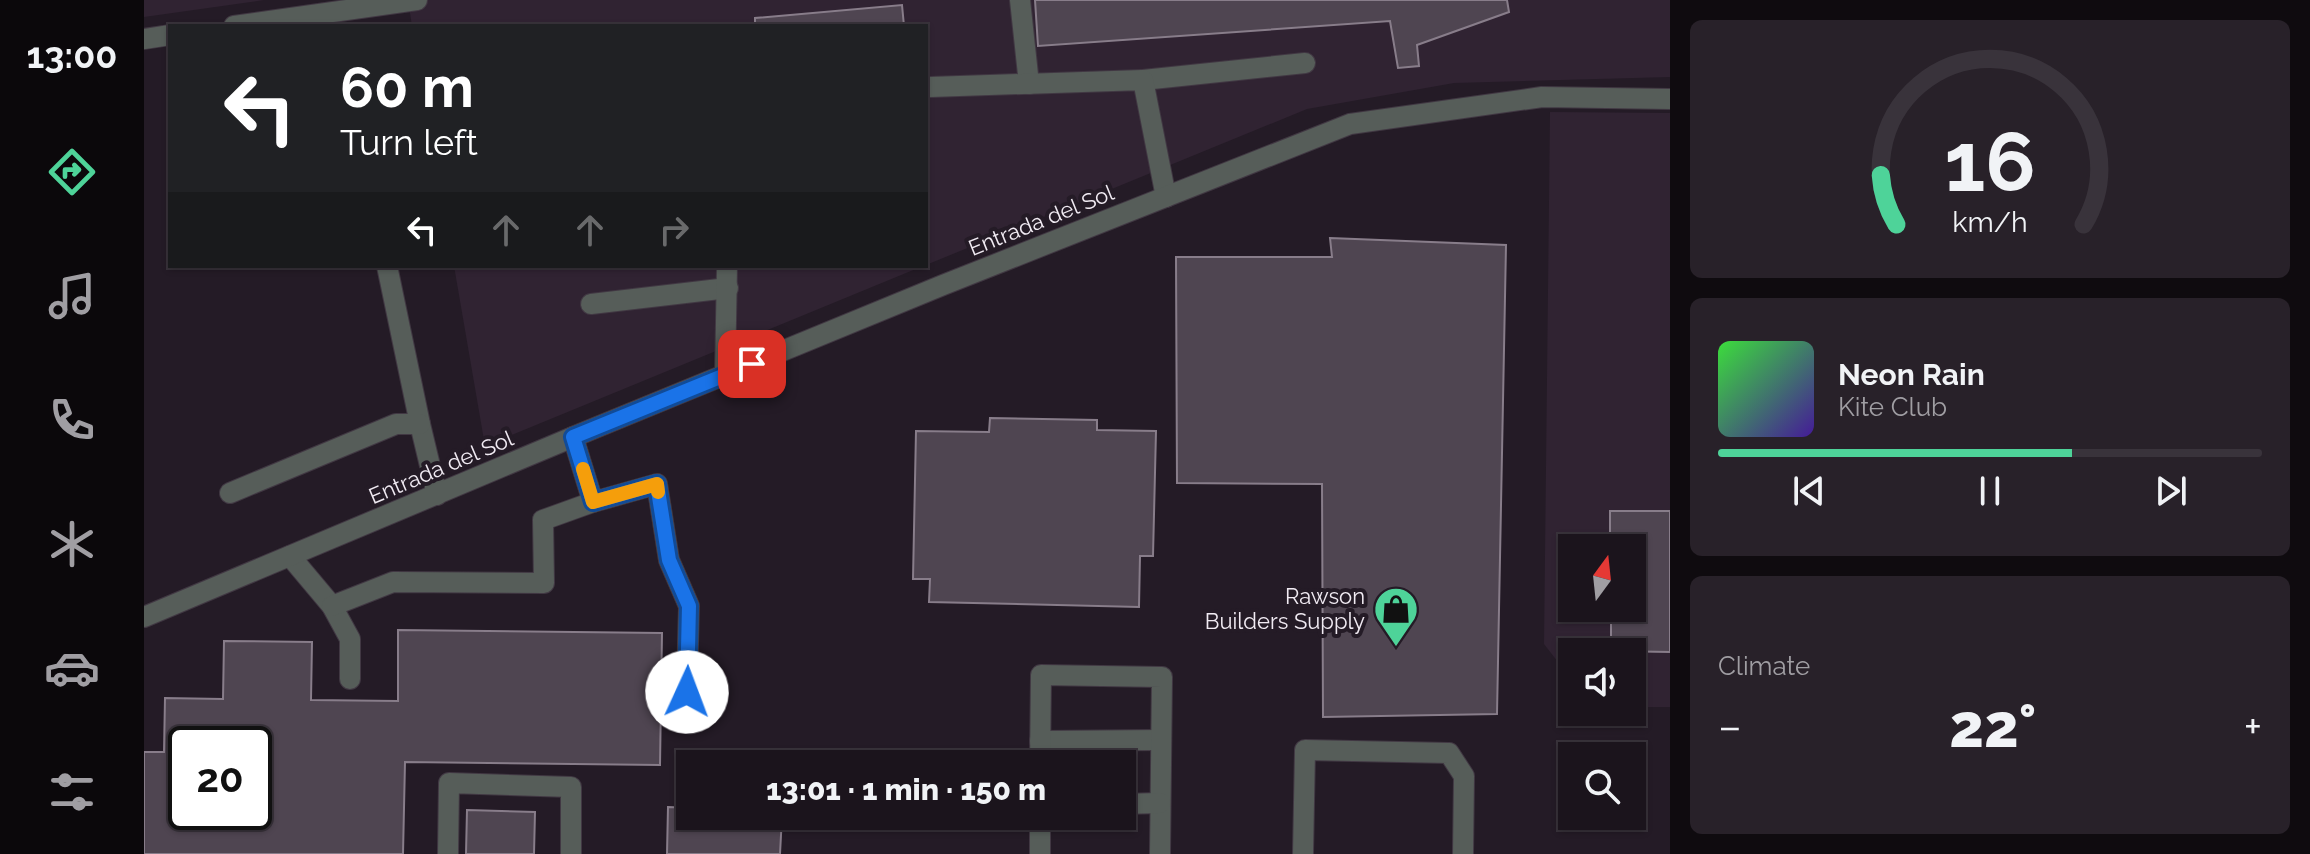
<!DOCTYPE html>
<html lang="en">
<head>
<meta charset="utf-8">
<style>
  body { margin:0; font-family:Raleway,sans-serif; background:#282129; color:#f1f3f6; height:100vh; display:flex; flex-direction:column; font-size:30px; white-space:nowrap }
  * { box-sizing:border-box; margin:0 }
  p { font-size:26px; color:#a09ea3 }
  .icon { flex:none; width:44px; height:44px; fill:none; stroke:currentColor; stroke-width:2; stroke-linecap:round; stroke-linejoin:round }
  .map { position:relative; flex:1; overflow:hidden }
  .drawer { display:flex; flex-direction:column; gap:20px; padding:20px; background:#0f0b0f; width:640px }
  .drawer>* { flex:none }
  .banner { position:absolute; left:24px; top:24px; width:760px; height:244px; border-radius:0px; box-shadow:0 2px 6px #0004,0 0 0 2px #39333b; background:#202124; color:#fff; overflow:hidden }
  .needle { width:52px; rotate:15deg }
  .tools { position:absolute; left:1414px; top:534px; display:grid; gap:16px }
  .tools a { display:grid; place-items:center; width:88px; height:88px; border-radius:0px; background:#1b141c; box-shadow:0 2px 6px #0004,0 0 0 2px #39333b; font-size:40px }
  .speed { position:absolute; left:24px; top:726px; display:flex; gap:16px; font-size:40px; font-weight:700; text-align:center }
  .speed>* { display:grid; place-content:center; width:104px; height:104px; border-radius:50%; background:#1b141c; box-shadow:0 2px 6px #0004,0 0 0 2px #39333b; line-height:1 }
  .speed .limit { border:4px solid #111; border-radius:12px; background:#fff; color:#111 }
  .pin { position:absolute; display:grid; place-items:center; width:68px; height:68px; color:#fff; margin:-34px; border-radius:16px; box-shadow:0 4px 12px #0006 }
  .me { position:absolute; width:88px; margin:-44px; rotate:2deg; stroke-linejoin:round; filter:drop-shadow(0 0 6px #0008) }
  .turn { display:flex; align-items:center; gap:28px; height:168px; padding:0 40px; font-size:36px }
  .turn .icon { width:104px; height:104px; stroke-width:2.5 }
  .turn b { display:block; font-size:56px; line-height:68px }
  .lanes { display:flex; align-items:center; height:76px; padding:0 40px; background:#0003; justify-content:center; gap:40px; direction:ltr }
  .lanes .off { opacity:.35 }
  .big { font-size:60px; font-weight:800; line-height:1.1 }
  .drawer .widget { flex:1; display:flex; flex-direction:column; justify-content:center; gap:12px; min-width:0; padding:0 28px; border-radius:12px; background:#282129 }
  .drawer .dial { align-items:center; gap:0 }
  .dial svg { height:208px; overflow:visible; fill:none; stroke:#39333b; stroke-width:7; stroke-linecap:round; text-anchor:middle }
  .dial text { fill:#f1f3f6; stroke:none }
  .song { display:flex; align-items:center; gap:24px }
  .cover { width:96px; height:96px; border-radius:12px; background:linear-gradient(135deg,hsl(120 70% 55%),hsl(260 70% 35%)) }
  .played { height:8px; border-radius:4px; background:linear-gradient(90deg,#4ed399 65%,#39333b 65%) }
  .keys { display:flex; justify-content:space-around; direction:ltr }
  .heat { display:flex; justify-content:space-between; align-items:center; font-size:44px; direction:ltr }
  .trip { position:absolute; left:532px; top:750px; width:460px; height:80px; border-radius:0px; background:#1b141c; box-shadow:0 2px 6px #0004,0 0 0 2px #39333b; font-weight:800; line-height:80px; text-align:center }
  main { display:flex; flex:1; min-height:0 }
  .menu { display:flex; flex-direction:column; width:144px; justify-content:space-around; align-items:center; background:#0b080b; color:#a09ea3 }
  .menu .icon { width:56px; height:56px }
  .menu .selected { color:#4ed399 }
  .menu b { font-size:36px; color:#f1f3f6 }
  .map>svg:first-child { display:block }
  .built { fill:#302332; fill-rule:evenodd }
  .building { fill:#4f4551; stroke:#887d8a; stroke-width:2; fill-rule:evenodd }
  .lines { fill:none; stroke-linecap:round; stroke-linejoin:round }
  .minor-casing { stroke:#413843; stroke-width:22 }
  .minor { stroke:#565d59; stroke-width:20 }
  .route-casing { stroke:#114b97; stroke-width:20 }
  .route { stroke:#1a73e8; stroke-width:14 }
  .slow { stroke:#f59e0b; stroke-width:14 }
  .labels { text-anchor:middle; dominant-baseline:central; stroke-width:8; stroke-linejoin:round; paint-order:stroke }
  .street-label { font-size:22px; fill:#f1ebf3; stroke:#241b26 }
  .poi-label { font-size:22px; fill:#f1ebf3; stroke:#241b26; text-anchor:end }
</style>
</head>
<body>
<main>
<nav class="menu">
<b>13:00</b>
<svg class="icon selected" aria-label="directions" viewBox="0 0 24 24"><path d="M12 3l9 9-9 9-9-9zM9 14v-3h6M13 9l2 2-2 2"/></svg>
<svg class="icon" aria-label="music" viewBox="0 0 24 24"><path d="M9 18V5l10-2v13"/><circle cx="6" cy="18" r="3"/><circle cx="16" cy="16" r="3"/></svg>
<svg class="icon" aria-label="phone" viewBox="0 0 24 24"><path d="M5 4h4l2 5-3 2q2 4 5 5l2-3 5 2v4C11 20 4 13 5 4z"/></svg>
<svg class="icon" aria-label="climate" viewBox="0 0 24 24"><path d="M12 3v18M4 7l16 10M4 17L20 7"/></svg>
<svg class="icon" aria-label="car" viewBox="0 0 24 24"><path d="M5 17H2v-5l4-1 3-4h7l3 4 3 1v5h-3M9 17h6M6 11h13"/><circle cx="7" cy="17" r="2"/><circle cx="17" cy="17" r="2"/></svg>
<svg class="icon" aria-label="filters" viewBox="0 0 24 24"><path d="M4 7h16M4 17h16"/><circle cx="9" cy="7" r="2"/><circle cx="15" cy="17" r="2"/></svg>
</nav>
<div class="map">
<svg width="1526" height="854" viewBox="0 0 1526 854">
  <rect width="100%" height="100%" fill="#241b26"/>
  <g class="built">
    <path d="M0,0h120l-120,17z"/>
    <path d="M264,0h1262v77l-216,6 -147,26 -381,156v-239h-514z"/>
    <path d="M1406,112l120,1v594h-38v-55h-60v28l-28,-36zM1428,548h60v60h-60z"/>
    <path d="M310,266h469l-438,180z"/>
  </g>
  <g class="building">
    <path d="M891,0h472l2,12 -92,33 2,21 -21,2 -8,-47 -352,25z"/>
    <path d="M758,5l2,21h-149v-8z"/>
    <path d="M1186,238l176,7 -9,469 -174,3 -1,-233 -145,-1 -1,-226h156z"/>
    <path d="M846,418l107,2v10l59,1 -3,125h-13l-1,51 -210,-5 1,-23h-17l3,-148 73,1z"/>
    <path d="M1466,511h60v141l-59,-1v-43h21v-60h-22z"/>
    <path d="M254,630l264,3 -2,132 -255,-3 -2,92h-259v-102h20l1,-54 58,1 1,-58 88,1 -1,58 87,1zM42,744h68v68h-68z"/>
    <path d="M524,807l22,1v8h92l-2,38h-113z"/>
    <path d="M323,810l68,2 -1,42h-68z"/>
  </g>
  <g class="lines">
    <g class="minor-casing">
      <g id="minor">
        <path d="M876,0l9,84"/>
        <path d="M90,26l183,-26"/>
        <path d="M0,39l26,-4"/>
        <path d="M999,80l162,-17"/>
        <path d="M786,87l213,-7 23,117"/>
        <path d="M243,266l33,158 17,71"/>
        <path d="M447,304l137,-16"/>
        <path d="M581,376l2,-110"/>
        <path d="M429,437l20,65"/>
        <path d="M86,493l166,-69h24"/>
        <path d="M146,556l42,50 18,33v40"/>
        <path d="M188,606l61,-24 151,1 -1,-63 50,-18 64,-18 12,76 20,46 -3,114"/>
        <path d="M0,617l429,-180 370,-152 407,-161 192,-27 128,2"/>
        <path d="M896,741l121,-1"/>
        <path d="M896,764l1,-89 121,2 -2,177"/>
        <path d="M978,804l38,-1"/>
        <path d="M304,854l1,-71 122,4v67"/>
        <path d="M896,854v-38"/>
        <path d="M1159,854l2,-104 144,3 15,23 -1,78"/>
      </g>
    </g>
    <use href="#minor" class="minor"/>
  </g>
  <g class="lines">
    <g class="route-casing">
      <path id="route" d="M543,692l2,-86 -20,-46 -12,-76 -64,18 -20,-65 179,-73"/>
    </g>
    <use href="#route" class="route"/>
    <path class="slow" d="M439,469l10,33 64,-18 1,8"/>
  </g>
  <defs>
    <g id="shop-pin" transform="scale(2.3)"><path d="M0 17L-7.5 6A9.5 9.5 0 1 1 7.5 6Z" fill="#4ed399" stroke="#241b26"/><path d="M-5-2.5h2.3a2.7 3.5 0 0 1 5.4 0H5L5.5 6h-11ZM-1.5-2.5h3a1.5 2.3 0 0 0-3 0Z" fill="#111"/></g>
  </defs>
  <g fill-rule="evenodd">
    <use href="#shop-pin" x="1252" y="609"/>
  </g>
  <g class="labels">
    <g class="street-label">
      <text transform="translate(897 220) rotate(-22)">Entrada del Sol</text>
      <text transform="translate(297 467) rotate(-23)">Entrada del Sol</text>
    </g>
    <g class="poi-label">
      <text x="1221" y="596">Rawson<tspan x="1221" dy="25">Builders Supply</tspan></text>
    </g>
  </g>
</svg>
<div class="tools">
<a><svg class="needle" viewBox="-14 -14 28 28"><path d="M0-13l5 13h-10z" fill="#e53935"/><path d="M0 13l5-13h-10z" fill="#a09ea3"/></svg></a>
<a><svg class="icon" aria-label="sound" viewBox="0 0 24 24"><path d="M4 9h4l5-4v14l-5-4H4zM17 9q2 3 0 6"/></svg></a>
<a><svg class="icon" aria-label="search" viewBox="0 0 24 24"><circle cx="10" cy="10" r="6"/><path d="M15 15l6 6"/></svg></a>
</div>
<div class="speed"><div class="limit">20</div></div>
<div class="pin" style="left:608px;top:364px;background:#d93025"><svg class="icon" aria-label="arrive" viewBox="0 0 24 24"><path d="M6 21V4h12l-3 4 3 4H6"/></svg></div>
<svg class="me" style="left:543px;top:692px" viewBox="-20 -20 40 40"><circle r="19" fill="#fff"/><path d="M0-13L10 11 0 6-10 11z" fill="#1a73e8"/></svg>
<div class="trip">13:01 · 1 min · 150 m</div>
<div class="banner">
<div class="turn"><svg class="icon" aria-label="left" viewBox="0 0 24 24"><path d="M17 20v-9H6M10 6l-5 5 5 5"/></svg><div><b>60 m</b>Turn left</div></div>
<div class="lanes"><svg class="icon" aria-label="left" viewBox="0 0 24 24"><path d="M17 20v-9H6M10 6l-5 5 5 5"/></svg><svg class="icon off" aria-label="ahead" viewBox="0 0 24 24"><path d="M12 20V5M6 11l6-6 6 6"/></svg><svg class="icon off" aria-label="ahead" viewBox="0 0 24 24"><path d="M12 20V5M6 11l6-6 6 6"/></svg><svg class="icon off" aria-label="right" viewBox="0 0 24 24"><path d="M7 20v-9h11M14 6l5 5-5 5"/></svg></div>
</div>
</div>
<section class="drawer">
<div class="widget dial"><svg viewBox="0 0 100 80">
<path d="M14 69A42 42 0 1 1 86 69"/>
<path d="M14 69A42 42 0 0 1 8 50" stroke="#4ed399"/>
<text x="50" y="56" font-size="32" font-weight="700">16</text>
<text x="50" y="72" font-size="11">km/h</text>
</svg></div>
<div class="widget">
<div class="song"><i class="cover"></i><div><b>Neon Rain</b><p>Kite Club</p></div></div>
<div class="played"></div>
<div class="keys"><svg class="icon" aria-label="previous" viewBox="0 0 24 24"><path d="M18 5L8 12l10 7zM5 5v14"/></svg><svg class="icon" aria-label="pause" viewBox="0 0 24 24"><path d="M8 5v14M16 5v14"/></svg><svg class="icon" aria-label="next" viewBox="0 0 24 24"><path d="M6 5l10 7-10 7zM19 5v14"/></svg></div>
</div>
<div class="widget"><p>Climate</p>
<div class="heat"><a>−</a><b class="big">22°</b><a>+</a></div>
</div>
</section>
</main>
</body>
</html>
